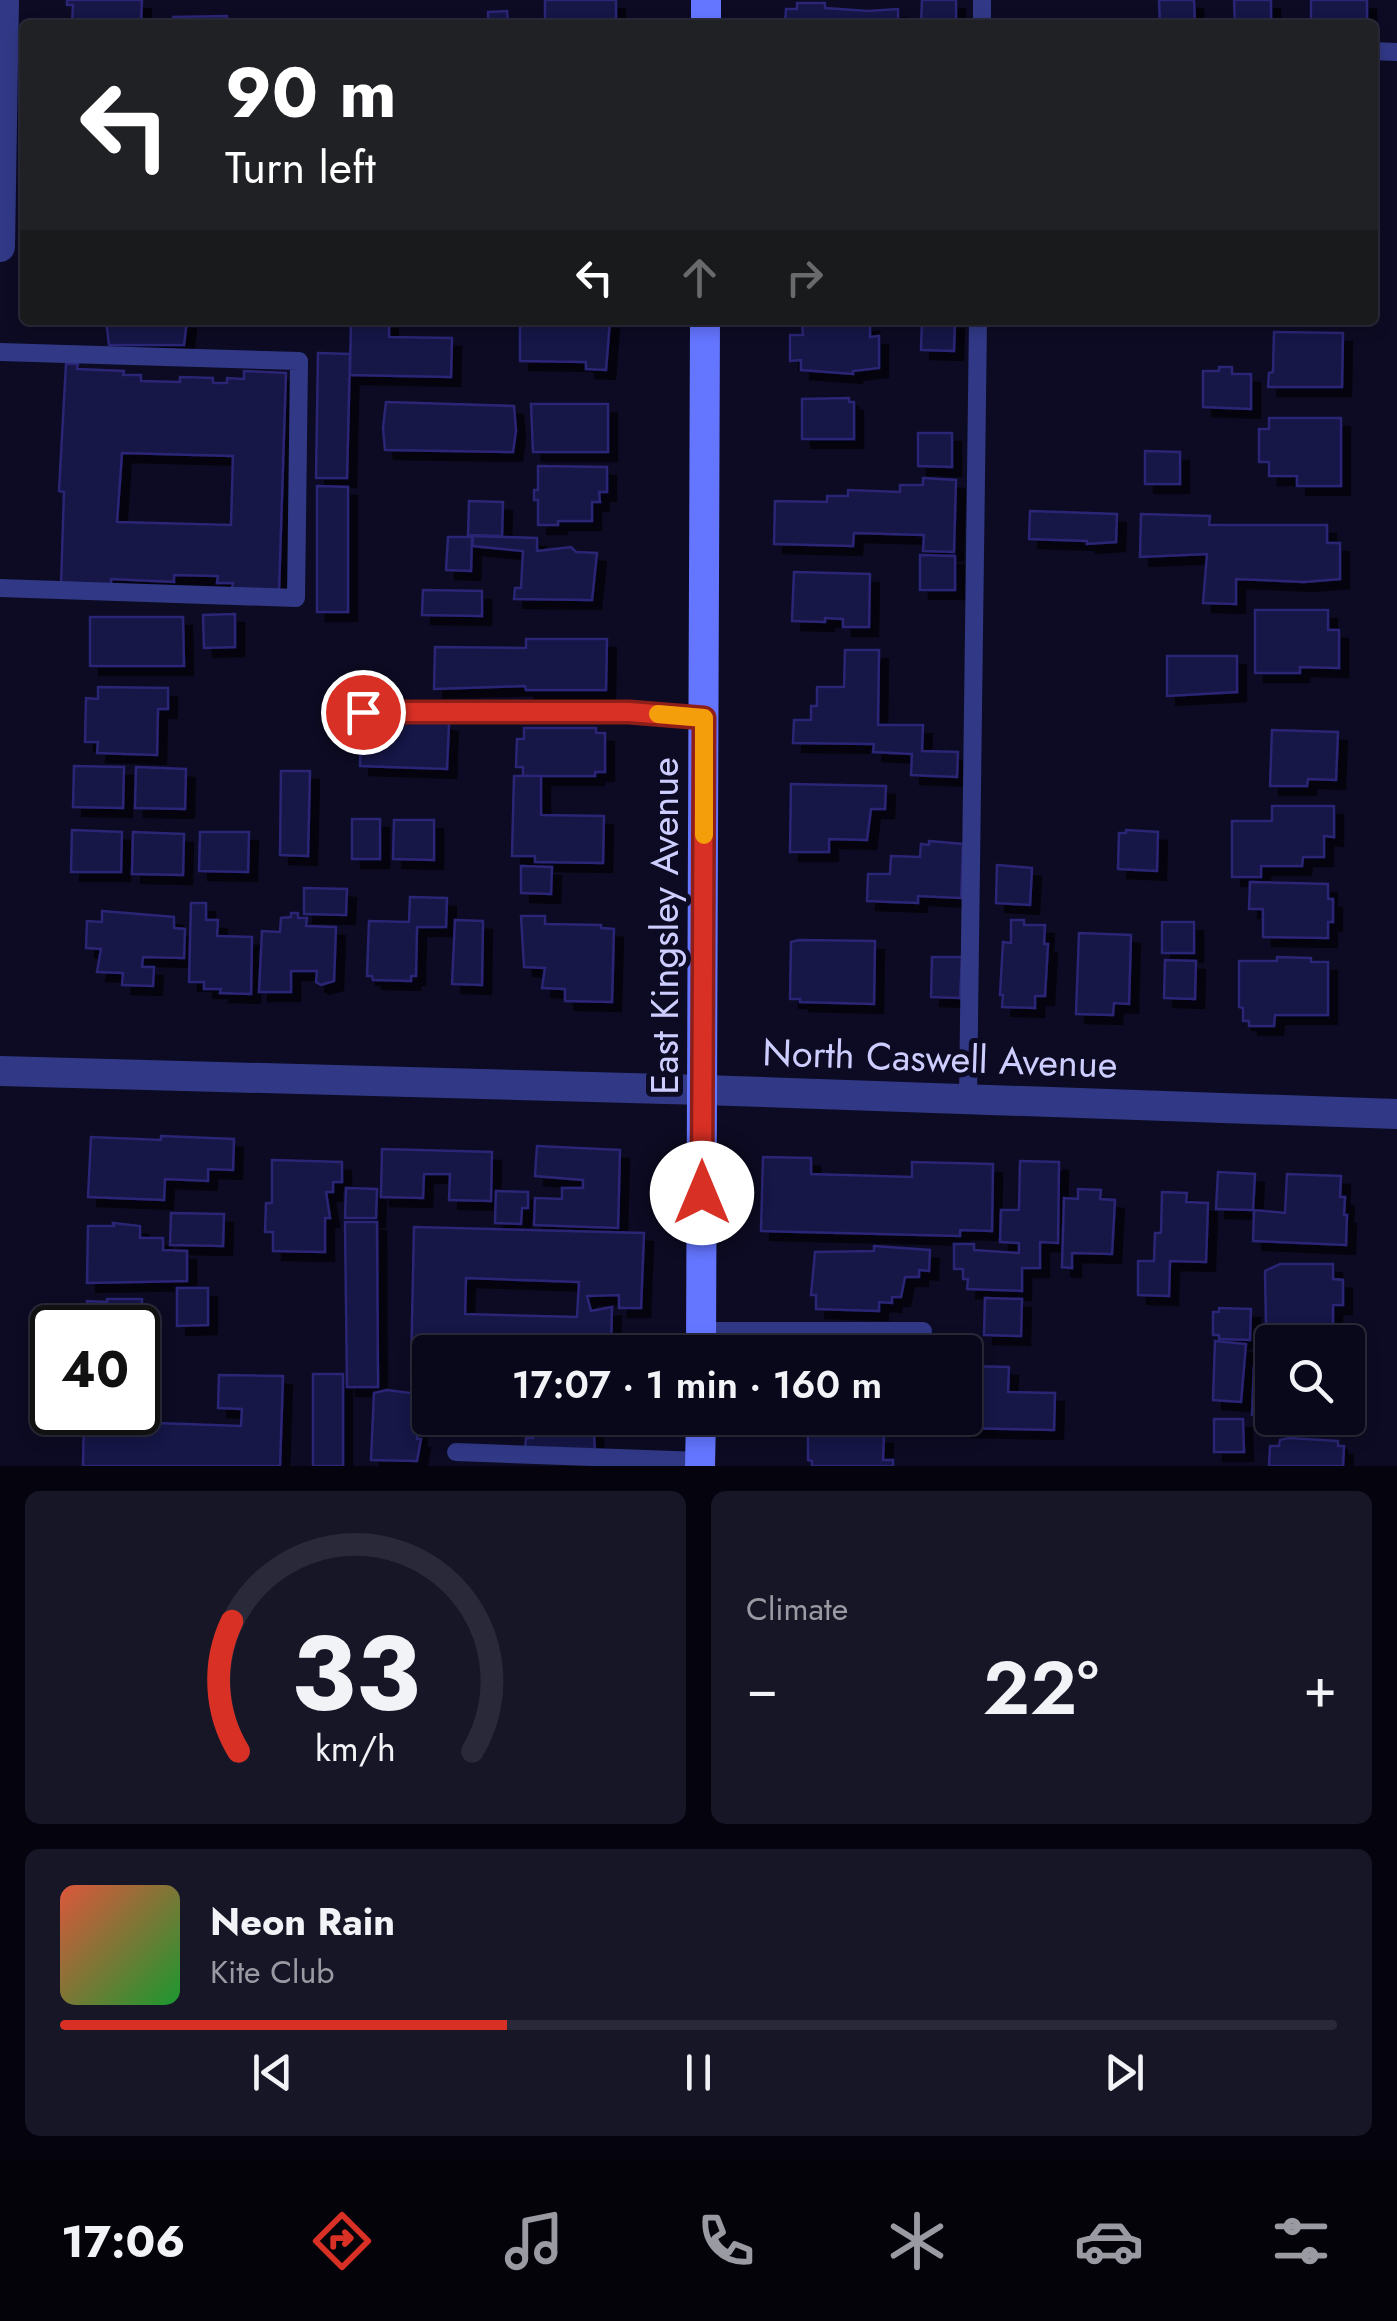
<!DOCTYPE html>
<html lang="en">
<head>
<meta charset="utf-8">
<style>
  body { margin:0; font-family:Jost,sans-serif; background:#171627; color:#f1f3f6; height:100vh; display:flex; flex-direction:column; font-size:38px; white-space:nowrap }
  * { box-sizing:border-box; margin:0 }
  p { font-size:32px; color:#999aa2 }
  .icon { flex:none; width:55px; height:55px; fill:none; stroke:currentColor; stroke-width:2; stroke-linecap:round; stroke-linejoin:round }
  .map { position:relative; height:1466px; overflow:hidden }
  .side { display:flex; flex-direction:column; gap:25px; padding:25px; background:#05040e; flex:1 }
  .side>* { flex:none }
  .hud { position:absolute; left:20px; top:20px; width:1358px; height:305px; border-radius:10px; box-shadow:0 5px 15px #0003,0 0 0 2px #292939; background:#202124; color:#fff; overflow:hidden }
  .fabs { position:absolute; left:1255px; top:1325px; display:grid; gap:20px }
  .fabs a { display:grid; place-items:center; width:110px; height:110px; border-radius:10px; background:#09081a; box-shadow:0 5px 15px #0003,0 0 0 2px #292939; font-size:50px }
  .speed { position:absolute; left:30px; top:1305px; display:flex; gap:20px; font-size:50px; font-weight:700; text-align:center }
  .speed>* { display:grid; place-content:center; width:130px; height:130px; border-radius:50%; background:#09081a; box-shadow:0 5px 15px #0003,0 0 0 2px #292939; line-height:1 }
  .speed .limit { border:5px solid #111; border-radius:15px; background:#fff; color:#111 }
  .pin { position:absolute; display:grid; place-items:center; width:85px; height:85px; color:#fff; margin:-42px; border:5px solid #fff; border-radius:50%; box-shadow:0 2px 10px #0007 }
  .me { position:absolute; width:110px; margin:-55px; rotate:0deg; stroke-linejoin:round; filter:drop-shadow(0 0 8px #0008) }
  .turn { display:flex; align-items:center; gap:35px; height:210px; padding:0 40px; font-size:45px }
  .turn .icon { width:130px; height:130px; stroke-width:2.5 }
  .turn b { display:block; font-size:70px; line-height:85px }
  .lanes { display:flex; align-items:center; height:95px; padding:0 40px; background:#0003; justify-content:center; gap:50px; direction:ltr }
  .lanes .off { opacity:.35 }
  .big { font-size:75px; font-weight:600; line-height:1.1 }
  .side .card { flex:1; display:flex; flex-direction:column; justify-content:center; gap:15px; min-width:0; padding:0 35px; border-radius:15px; background:#171627 }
  .side .dial { align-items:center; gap:0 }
  .dial svg { height:260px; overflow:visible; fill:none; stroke:#292939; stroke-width:7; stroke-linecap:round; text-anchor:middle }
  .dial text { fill:#f1f3f6; stroke:none }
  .song { display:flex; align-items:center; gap:30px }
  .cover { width:120px; height:120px; border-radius:15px; background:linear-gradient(135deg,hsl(10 70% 55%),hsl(130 70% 35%)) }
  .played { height:10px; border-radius:5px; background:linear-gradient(90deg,#d93025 35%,#292939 35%) }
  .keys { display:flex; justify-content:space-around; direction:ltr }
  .heat { display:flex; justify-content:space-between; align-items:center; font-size:55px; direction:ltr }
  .side .tiles { flex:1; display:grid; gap:25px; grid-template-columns:1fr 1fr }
  .card:last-child { grid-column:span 2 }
  .trip { position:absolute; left:412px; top:1335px; width:570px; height:100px; border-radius:10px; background:#09081a; box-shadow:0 5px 15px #0003,0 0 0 2px #292939; font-weight:600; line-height:100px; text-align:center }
  .tab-bar { display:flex; height:160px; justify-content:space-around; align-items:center; background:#04030a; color:#999aa2 }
  .tab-bar .icon { width:70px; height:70px }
  .tab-bar .on { color:#d93025 }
  .tab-bar b { font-size:45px; color:#f1f3f6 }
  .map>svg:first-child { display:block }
  .building { fill:#191546; stroke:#2a2574; stroke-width:2.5; fill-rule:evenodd; filter:url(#shadow) }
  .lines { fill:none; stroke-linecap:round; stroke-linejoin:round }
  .lane { stroke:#313987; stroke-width:18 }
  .street { stroke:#313987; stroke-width:30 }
  .secondary { stroke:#6475ff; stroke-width:30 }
  .route-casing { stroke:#8d1f18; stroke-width:25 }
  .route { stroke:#d93025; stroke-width:18 }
  .slow { stroke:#f59e0b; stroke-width:18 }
  .labels { text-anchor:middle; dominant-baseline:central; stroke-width:10; stroke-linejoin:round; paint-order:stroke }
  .street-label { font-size:38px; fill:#cdceff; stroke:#0c0b23 }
</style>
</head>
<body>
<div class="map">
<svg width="1397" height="1466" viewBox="0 0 1397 1466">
  <defs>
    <filter id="shadow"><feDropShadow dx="9" dy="9" stdDeviation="0" flood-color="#0009"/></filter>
  </defs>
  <rect width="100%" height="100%" fill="#0c0b23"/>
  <g class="building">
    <path d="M67,0h75l-1,23 9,2h-78l1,-20h-6z"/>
    <rect x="545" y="0" width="71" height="25"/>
    <path d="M922,0h34v25h-35z"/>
    <path d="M1159,0h35l1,25h-35z"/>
    <path d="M1234,0h37v25h-36z"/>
    <rect x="1311" y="0" width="56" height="25"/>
    <path d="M797,3h28v5l43,3 30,-2v16h-113l1,-16h11z"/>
    <path d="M507,11l1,14h-20v-13z"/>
    <path d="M227,16v9h-54v-8z"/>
    <path d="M106,320h81l-3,25h-75z"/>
    <path d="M351,320h38v17l63,1 -1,39 -101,-2z"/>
    <path d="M520,320h90l-4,50 -20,-1v-7l-66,-1z"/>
    <path d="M922,320h33l-1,31 -33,-1z"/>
    <path d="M802,323h68v14l9,-1v32l-26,3v3l-52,-4v-10l-11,1v-26h13z"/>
    <path d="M1274,332l69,1 -1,54h-74l1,-14 4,-1z"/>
    <path d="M318,353l32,1 -3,124h-31z"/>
    <path d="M66,364h12l-1,5 47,2 -1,4h18v6l39,1v-5l33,1v5h14v-5l17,1v-8l42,2 -7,217 -47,-2 1,-5h-16l1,-7 -44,-1v7l-63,-3v5l-50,2 3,-94 -5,-1zM122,453l111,3 -2,69 -114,-3z"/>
    <path d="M1219,367h13v7h19v35l-48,-2v-36h16z"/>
    <path d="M849,398v4h5v37h-52v-40z"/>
    <path d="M386,402l128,4 2,25 -3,21 -128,-2 -2,-22z"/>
    <path d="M531,404h77v48h-75z"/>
    <path d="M1269,418h72v68h-44v-10h-28v-14h-10v-33h10z"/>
    <path d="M918,433h34v34l-34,-1z"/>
    <path d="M1145,451l35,1v32h-35z"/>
    <path d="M538,466l69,1v25h-8l1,10h-8v19h-34v4h-20v-25h-4v-10h4z"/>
    <path d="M923,478l33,2 -2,72 -31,-1 1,-16 -70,-2 -1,13 -79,-2 1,-43 52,1v-6h21v-6l52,2v-7h23z"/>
    <path d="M317,486l31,1v125h-31z"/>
    <path d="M469,501l34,1 -1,34 -34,-1z"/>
    <path d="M1030,511l87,3 -1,28 -29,2v-3l-58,-2z"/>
    <path d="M1141,514l69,2 -1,9h118v18h13v36l-36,3 -68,-3v25l-33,-1 4,-49 -67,3z"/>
    <path d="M473,536l64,2v13l34,-4 5,5 21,1 -5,47 -78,-1 1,-11h6l2,-37 -50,-5z"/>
    <path d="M448,537h24l-1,34 -25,-1z"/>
    <path d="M920,555l35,1v34h-35z"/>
    <path d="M794,572l76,2 -1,53h-26v-8l-18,-1v4l-33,-1z"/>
    <path d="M423,590l59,1v25l-60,-1z"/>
    <path d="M1255,610h73v20h11v38l-39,-1v6h-45z"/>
    <path d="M235,614v33l-31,1 -1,-33z"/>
    <path d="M90,617h93l1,49h-94z"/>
    <path d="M526,639h81l-1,51h-80l-1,-4 -91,3 1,-42 91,1z"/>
    <path d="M845,650h34l-1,75h45l-1,26 36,1 -1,25 -46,-2 1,-21 -39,-2 1,-8 -81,-1 1,-23h17v-14h6v-19h27z"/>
    <path d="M1167,656h70v36l-70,4z"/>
    <path d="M98,687l70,1v21h-10l-1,46 -60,-2 1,-11h-13l1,-44 12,1z"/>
    <path d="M417,718l32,5 -2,46 -87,-3 1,-37 34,1v-9l22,1z"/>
    <path d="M524,728h72v5h9v39h-10v4h-72v-9h-7l1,-28h7z"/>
    <path d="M1272,730l66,2 -2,48 -28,-1 -1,7h-37z"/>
    <path d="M74,766l50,1 -1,41 -50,-1z"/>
    <path d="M136,767l50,2 -1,40 -50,-1z"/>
    <path d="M281,771h29l-2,85 -28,-1z"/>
    <path d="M514,776h27v39l63,1 -1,47 -68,-1v-6h-23z"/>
    <path d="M791,784l95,2 -1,23h-14l-4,31 -38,-1v13h-39z"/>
    <path d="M1272,806h62v31l-10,-1v21h-21l-1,9h-41v11h-29v-56h40z"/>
    <rect x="352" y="819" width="28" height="40"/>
    <path d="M394,820h40v40l-41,-1z"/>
    <path d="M72,830l50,2 -1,40h-50z"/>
    <path d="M1126,830l32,2 -1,39 -39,-2 1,-36h7z"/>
    <path d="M133,832l51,2 -1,41 -51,-1z"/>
    <path d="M200,832h49l-1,40 -49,-1z"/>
    <path d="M929,841l34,3 -2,54 -43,-2v7l-51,-2 1,-27h22l1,-18 29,1 1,-13 8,1z"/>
    <path d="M997,865l35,3 -2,37 -34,-2z"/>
    <path d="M521,866l31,1 -1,27 -30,-1z"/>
    <path d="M1250,882l78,2v15h5v23h-5v16l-65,-1v-28h-14z"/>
    <path d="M304,888l43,1 -1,26 -42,-1z"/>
    <path d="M410,897l37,1 -1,29h-29l-1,49h-5v5l-38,-1 -1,-4h-5l2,-55 40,1z"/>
    <path d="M191,903h15v17h12l-1,16 35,1 -1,57 -31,-1 1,-4h-17v-7h-15z"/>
    <path d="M102,911l72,6v11l11,1 -1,29 -41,-1 -1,10h12l-1,19 -31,-1 1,-12 -26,-1 4,-23 -15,-1 1,-27 15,1z"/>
    <path d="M291,913h7v5h9l-1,8 30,1 -2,54 -13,4 -5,-3 1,-11h-26v21h-32l3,-61 18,1 1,-14 10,-1z"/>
    <path d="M521,916h24v8l56,1v3l13,1 -2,73 -47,-1v-12l-23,-1 3,-20 -21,-1z"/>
    <path d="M455,920l28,1 -1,64 -30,-1z"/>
    <path d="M1011,920h13v5h21l-1,19h4l-3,52h-10v12l-33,-1 1,-12h-3l3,-53 8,1z"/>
    <rect x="1162" y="922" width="32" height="31"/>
    <path d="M1079,933l52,2 -2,69 -15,-1 -1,12 -37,-1z"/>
    <path d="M799,940l76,1 -1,63 -74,-2v-3h-10l1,-57z"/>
    <path d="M932,957h30l-2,41 -29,-1z"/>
    <path d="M1277,957l34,1v4h17v53h-53l-1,11h-25v-5h-6v-13l-4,-1v-46h38z"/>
    <path d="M1165,960l31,1 -1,38 -31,-1z"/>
    <path d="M161,1136l73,3 -1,31 -25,-1v12l-43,-2 -1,21 -76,-3 3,-60 70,3z"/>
    <path d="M537,1146l83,4 -2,78 -84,-3 1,-27 27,1v-11h21v-8l-48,-4z"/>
    <path d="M382,1149l110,3 -1,49 -42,-1 1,-26h-26l-1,24 -42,-1z"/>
    <path d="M763,1157l48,1v16l101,3v-15l81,2 -1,67 -32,-1v6l-199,-5z"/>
    <path d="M272,1160l70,2v20h-9v10h-7l4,26h-5v34l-52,-1v-19h-8l1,-29h6z"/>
    <path d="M1020,1161l39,1 -1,81 -18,-1v26h-18v23l-55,-2 1,-10h-5v-10h-9v-25h20v6l45,3v-10l-19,-1 1,-32h18z"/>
    <path d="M1218,1172l37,2 -2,36 -37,-1z"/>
    <path d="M1287,1174l54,2 -1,21h5l-1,18h3l-1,30 -93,-4 1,-31 31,3z"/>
    <path d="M346,1188l31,1 -1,29h-31z"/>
    <path d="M1078,1189l23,1 -1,9 15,1 -3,54 -40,-1v15l-10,-1 2,-69 14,1z"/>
    <path d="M496,1191l32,1v16h-6l-1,16 -26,-1z"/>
    <path d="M1162,1192l25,1 -1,9 22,1 -2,59 -36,-1 -1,35 -31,-1v-34h16l1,-28h6z"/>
    <path d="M171,1213l53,1 -1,32 -53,-1z"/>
    <path d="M345,1222h32l1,165h-31z"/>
    <path d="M113,1223l27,3v12h23v12l24,1v30l-100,2 1,-57h26z"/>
    <path d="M414,1227l230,6 -3,75h-22v-13l-32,1 4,15 21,-4 -1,38h15v7h-196v17h-19zM466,1278l113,4 -2,35 -112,-3z"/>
    <path d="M874,1246l56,4 -1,21 -10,-1v7h-14l-4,20h-9v6l-13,-1v9l-63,-2v-14h-5l4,-43 59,-1z"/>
    <path d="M1280,1264h53v15l10,1v25h-10v21l-67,-2 -1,-53z"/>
    <path d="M177,1288h31v37l-31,1z"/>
    <path d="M985,1298l37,1 -1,37 -37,-1z"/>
    <path d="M107,1299h35v8l3,1 1,10 3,1 -2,40h-9v-31h-51v-27l20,1z"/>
    <path d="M1219,1308l32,1 -1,31 -31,-1v-4h-6v-23h6z"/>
    <path d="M1215,1341l31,3 -5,58 -28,-2z"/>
    <path d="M965,1366l44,1 -1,25 47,1 -1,37 -92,-2z"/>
    <path d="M1254,1367l18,1v47h-20z"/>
    <path d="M138,1374h10l-1,29h-9z"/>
    <rect x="313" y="1374" width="30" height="92"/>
    <path d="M219,1375l64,1 -3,90h-197l1,-54h44v10l113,4 1,-17 -24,-1z"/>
    <path d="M387,1390l31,4v14h3l-4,31h4l-4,22 -46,-1 3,-67z"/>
    <path d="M443,1418h68v9l-68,-3z"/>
    <path d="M533,1418h60l2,33 -70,-1 1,-12h7z"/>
    <path d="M813,1418h76v6l-76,-2z"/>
    <path d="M1214,1419h29l1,33h-30z"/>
    <path d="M808,1434l76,1 -1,25h10v6h-81v-5l-4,-1z"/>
    <path d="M1289,1438l49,3v5h6l-1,20h-74l1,-20h9l1,-6z"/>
  </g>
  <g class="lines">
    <g class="lane">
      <path d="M982,25v-25"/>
      <path d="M1372,51l25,1"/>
      <path d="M0,352l299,9 -3,237 -296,-10"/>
      <path d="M363,712h266l75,6"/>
      <path d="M968,1099l10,-779"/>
      <path d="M701,1331h222"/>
      <path d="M456,1452l245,9"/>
    </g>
    <g class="street">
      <path d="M0,247l4,-247"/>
      <path d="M0,1071l703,19 694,24"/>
    </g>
    <g class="secondary">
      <path d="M706,25v-25"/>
      <path d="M701,1352l4,-1032"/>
      <path d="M700,1466l1,-48"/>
    </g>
  </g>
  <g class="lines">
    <g class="route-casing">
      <path id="route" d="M363,712h266l75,6 -2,475"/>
    </g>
    <use href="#route" class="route"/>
    <path class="slow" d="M658,714l46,4v117"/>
  </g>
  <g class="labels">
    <g class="street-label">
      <text transform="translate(664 926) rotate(-90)">East Kingsley Avenue</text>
      <text transform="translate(940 1058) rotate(2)">North Caswell Avenue</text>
    </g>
  </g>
</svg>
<div class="fabs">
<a><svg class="icon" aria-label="search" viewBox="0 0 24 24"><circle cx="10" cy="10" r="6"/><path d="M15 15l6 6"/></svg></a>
</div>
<div class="speed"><div class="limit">40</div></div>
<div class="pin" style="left:363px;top:712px;background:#d93025"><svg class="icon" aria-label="arrive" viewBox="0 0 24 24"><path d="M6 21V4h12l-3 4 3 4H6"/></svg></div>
<svg class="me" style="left:702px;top:1193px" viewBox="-20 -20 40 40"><circle r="19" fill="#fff"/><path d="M0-13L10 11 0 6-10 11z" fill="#d93025"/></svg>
<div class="trip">17:07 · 1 min · 160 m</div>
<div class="hud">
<div class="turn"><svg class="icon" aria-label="left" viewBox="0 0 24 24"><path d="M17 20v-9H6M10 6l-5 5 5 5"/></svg><div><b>90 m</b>Turn left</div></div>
<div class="lanes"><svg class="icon" aria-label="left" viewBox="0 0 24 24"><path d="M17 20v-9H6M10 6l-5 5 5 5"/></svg><svg class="icon off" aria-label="ahead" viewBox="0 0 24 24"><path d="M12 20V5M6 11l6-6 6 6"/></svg><svg class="icon off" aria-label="right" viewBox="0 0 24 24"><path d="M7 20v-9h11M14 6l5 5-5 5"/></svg></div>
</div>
</div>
<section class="side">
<div class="tiles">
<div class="card dial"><svg viewBox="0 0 100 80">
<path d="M14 69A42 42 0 1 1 86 69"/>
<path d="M14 69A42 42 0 0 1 12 29" stroke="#d93025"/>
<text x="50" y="56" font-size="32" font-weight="700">33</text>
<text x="50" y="72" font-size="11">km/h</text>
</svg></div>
<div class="card"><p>Climate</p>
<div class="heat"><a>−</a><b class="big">22°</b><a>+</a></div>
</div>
<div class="card">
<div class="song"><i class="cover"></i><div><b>Neon Rain</b><p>Kite Club</p></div></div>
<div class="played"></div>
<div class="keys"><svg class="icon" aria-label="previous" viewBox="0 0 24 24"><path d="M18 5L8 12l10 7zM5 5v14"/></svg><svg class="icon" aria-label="pause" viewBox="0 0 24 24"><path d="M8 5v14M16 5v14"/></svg><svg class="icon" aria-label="next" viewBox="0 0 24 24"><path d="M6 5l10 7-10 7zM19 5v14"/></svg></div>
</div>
</div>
</section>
<nav class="tab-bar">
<b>17:06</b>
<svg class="icon on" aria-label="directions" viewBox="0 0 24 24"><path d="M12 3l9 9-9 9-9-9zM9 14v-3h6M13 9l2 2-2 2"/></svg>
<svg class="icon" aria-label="music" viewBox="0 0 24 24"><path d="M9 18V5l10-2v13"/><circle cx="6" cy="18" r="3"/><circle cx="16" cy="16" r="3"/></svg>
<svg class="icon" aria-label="phone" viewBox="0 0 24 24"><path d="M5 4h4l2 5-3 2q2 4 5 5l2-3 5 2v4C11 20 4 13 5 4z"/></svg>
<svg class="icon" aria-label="climate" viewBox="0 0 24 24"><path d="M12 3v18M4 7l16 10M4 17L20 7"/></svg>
<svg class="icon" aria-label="car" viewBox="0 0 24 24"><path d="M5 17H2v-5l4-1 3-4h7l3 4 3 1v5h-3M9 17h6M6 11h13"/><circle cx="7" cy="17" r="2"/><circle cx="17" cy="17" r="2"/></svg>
<svg class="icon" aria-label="filters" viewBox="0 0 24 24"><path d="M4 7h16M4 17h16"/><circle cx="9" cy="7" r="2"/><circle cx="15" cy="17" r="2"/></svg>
</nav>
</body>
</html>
